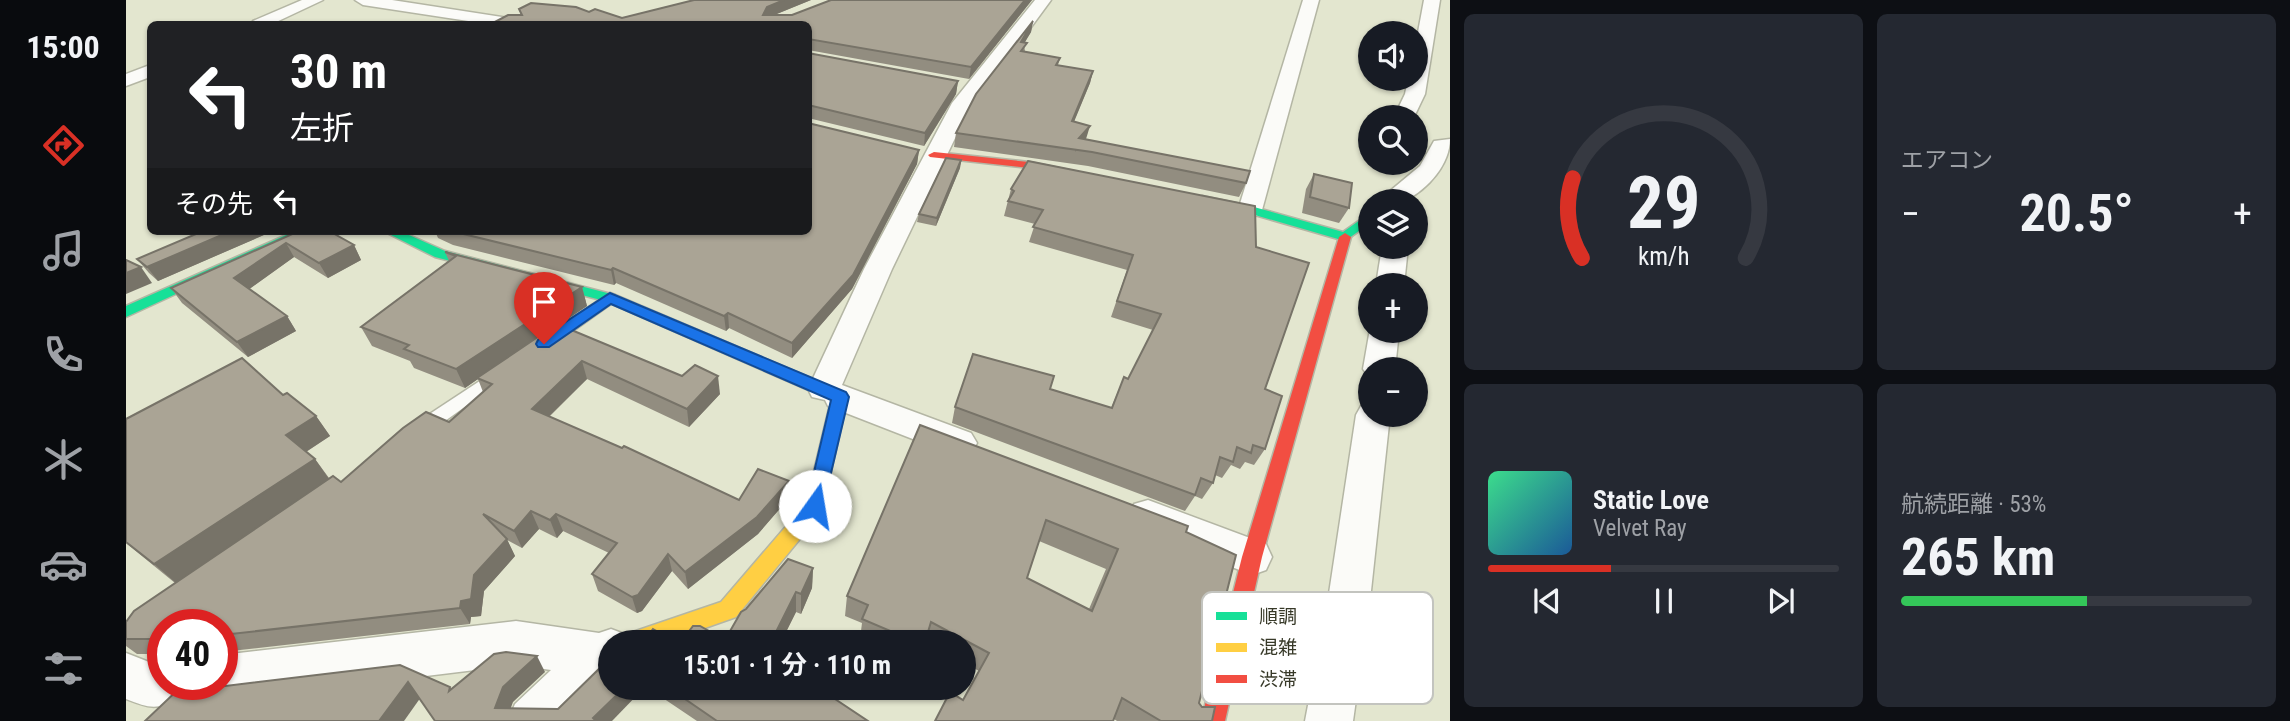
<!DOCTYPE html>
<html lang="ja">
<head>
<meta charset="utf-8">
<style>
  body { margin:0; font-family:"Roboto Condensed","Noto Sans JP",sans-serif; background:#242831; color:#f1f3f6; height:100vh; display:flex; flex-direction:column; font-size:26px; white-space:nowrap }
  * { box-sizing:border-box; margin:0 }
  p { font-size:23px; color:#9ea1a6 }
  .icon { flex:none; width:38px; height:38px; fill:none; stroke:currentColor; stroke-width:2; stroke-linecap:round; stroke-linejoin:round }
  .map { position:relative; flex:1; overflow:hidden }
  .side { display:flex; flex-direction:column; gap:14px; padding:14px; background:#0d0f14; width:840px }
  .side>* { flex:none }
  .guide { position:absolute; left:21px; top:21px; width:665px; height:214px; border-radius:10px; box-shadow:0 2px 5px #0004; background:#202124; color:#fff; overflow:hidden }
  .fabs { position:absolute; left:1232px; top:21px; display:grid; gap:14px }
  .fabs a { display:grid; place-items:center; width:70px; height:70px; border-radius:50%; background:#171b24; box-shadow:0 2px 5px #0004; font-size:35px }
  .speed { position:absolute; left:21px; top:609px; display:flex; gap:14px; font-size:35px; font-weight:700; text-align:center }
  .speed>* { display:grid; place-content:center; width:91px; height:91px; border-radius:50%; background:#171b24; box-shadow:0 2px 5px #0004; line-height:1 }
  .speed .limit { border:10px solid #d22; background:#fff; color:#111 }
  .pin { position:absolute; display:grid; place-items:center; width:60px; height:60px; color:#fff; margin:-72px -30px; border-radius:50% 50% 50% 0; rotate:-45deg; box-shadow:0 0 7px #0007 }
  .pin .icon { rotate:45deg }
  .me { position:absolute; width:77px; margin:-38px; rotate:13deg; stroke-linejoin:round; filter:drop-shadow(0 0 5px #0008) }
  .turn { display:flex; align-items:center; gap:24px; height:147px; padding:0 28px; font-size:32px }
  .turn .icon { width:91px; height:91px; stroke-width:2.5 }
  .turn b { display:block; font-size:49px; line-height:60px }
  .then { display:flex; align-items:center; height:66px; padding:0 28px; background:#0003; gap:14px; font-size:26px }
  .big { font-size:52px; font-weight:700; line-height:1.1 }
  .side .tile { flex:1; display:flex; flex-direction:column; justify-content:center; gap:10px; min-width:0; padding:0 24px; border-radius:10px; background:#242831 }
  .side .dial { align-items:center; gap:0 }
  .dial svg { height:182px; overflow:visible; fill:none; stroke:#363941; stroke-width:7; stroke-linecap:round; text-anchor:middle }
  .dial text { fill:#f1f3f6; stroke:none }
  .song { display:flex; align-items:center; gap:21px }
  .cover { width:84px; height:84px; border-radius:10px; background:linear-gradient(135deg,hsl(150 70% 55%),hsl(210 70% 35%)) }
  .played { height:7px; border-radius:4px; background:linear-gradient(90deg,#d93025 35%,#363941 35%) }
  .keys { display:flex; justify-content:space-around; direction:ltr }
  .heat { display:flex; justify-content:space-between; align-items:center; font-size:38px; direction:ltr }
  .charge { height:10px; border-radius:5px; background:linear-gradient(90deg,#34c759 53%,#363941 0) }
  .side .tiles { flex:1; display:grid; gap:14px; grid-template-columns:repeat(2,1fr) }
  .trip { position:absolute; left:472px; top:630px; width:378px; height:70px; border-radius:35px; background:#171b24; box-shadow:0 2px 5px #0004; font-weight:700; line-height:70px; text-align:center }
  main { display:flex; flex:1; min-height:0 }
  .menu { display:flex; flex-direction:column; width:126px; justify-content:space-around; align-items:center; background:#090b0e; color:#9ea1a6 }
  .menu .icon { width:49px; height:49px }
  .menu .active { color:#d93025 }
  .menu b { font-size:32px; color:#f1f3f6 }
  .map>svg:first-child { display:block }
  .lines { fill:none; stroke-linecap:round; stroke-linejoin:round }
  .lane-casing { stroke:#b4b6a4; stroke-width:3 }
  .street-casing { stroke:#b4b6a4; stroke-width:3 }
  .fast-casing { stroke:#b4b6a4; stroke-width:3 }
  .slow-casing { stroke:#b4b6a4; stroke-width:3 }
  .jam-casing { stroke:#b4b6a4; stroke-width:3 }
  .lane { fill:#fbfbf8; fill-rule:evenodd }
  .street { fill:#fbfbf8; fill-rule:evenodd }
  .fast { fill:#16e098; fill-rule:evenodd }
  .slow { fill:#ffcf43; fill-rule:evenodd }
  .jam { fill:#f24e42; fill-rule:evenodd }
  .wall { fill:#928d80; fill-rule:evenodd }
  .shaded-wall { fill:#777368 }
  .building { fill:#aaa495; stroke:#777368; stroke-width:2; fill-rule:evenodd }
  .route { fill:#1a73e8; stroke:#114b97; stroke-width:2 }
  .key { fill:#fff; stroke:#c3c4bf; stroke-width:2 }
  .key-label { font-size:19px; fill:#383a29 }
</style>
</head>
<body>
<main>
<nav class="menu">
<b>15:00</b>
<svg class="icon active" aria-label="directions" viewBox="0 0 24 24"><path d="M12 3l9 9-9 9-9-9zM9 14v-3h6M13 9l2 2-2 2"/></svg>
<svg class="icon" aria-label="music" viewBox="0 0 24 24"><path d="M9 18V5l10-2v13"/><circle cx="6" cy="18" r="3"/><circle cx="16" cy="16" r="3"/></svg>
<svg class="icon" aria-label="phone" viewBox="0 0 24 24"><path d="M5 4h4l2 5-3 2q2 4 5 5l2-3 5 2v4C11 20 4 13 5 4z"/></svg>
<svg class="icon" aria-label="climate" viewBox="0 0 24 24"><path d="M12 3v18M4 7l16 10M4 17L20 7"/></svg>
<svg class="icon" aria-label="car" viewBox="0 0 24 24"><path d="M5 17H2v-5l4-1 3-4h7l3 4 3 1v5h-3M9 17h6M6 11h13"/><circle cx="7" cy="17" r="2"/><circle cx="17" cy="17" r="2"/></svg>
<svg class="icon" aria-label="filters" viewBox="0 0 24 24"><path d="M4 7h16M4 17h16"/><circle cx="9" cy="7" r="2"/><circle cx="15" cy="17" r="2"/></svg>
</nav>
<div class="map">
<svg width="1324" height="721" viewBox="0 0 1324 721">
  <rect width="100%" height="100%" fill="#e3e6cf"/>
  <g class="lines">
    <g class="lane-casing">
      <g id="lane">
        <path d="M484,293l5,2 2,3 -2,3 -59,42h-10l-3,-4 3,-4z"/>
        <path d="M372,369l6,2 2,4 -2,4 -76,54h-12l-3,-5 3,-5z"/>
      </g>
    </g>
    <g class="street-casing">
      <g id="street">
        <path d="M176,0h21l-51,24h-21l2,-3z"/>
        <path d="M229,0h37l123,19 8,5h-35l-125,-19z"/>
        <path d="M909,0h16l-52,71 -28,34 -79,164 -50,116 129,48 6,10 -6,10 -12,4 -131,-51 -3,-6 -13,-3 -4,-8 56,-120 88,-166z"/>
        <path d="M1177,0h16l-57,210 -3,5 -9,2 -9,-2 -3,-5z"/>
        <path d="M1298,0h16l-15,94 -11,23h-20l11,-23 3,-15h8v-36z"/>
        <path d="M24,65v12l-24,9v-12z"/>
        <path d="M1324,139c0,25 -22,50 -44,61 -7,4 -20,1 -28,1l42,-35 14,-25z"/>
        <path d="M1256,247h26l-4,38h-28z"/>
        <path d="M1244,329l29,2 -4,38h-25v9l-7,-9z"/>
        <path d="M1244,403v12h20l-20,185 -17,121h-48l23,-121 28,-185 5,-9z"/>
        <path d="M1022,500l118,44 6,13 -6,13 -14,5 -118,-47 -5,-12 5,-12z"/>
        <path d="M390,621l83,12 12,-4 16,6 3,7h-19v33l-45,46h-58l7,-17 36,-34 -35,-5 -294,36 -16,-7 -4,-10h20v-29z"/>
        <path d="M0,653l23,9 14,-1v23h23l-7,16c-24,10 -30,8 -53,-1z"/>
      </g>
    </g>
    <g class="fast-casing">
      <g id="fast">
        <path d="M1076,196l52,11 89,25 27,-19v10l-25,18 -97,-28 -50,-10 -2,-3z"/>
        <path d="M169,231h17l-186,86v-11z"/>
        <path d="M257,231h17l45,20 170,44 231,98 2,4 -25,109 -7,2 -7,-2 -2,-6 24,-100 -226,-99 -170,-44z"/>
      </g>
    </g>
    <g class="slow-casing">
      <path id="slow" d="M690,492l7,2 2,6 -3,12 -86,105 -71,25h-41l3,-8 94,-32 85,-99 3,-9z"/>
    </g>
    <g class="jam-casing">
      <g id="jam">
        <path d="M808,152l95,10 49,10 6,3 -6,3 -49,-10 -99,-11 -2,-2z"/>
        <path d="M1219,233l6,4 -89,320 -37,164h-24l41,-164 97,-320z"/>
      </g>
    </g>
    <use href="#lane" class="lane"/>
    <use href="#street" class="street"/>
    <use href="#fast" class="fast"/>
    <use href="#slow" class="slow"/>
    <use href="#jam" class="jam"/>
  </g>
  <g class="wall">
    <path d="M568,0h117l-37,15h18l39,-15h201l-63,79 -161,-29v-26h-317l17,-9h13l-2,-6 12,-6 45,4 13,5 6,-3 27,9z"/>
    <path d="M907,21l-2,11 -7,11 1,9 35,6 -2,7 35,6 -3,12 -16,38 12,18 -1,1 161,43 -7,14 -151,-31 -134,-19 2,-14z"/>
    <path d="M682,53l150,28 -2,13 -32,52 -116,-28z"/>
    <path d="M793,150l-2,14 -65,125 -60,69 -63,-30 -3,3 -110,-48 -2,2 -161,-40 -15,-7 -3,-7h373z"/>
    <path d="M835,160l-1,8 -24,58 -19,-4 2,-8z"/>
    <path d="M1188,174l35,34 -10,15 -37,-10 4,-24z"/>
    <path d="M885,189l245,58 9,142v60l-11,16 -9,-3 -5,7 -9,-4 -9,13 -7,-3 -2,8 -11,16 -7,-3 -10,15 -233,-88 3,-16 95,-18 61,19 13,-31 4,2 25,-49 -42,-13 16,-47 -98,-28 6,-18 -31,-8z"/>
    <path d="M77,231h70l-115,50 -9,-8 -12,-14z"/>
    <path d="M173,231l55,14 7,15 -33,18 -34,-21 -45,32 38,27 9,15 -48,26 -66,-54 -11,-15z"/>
    <path d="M319,252l137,35 5,19 -28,18 161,70 -31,33 -102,-48 -38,38 190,83 50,-2 -31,36 -70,55 -16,-18 -30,40 -5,2 -39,-22 -6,-17 17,-21 -46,-22 -6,7 -18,-9 -17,19 -15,-8 8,16 -31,35 -3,25 -10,1 -1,7 -248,28v-27h-59v29h-26l-11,-8v-24l49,-39 -49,-40v-124l157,-24 33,21 14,20 -24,16 9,7 14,19 12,4 108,-60 34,-30 -5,-13 -13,9 -51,-20 -4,-7 -38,-15 -11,-19 88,-66z"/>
    <path d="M794,425l266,107 13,171 13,18h-95l-3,-2 -151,-19 16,-29 -15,-8v-21h-96l-8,-3 2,-16 -17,-7 2,-20zM913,541l67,28 -17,40 -62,-31z"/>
    <path d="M687,568l-1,20 -11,26 -5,-2 -15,30h-100l44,-2 21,-31z"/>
    <path d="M522,688h176v3l44,30h-171z"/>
  </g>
  <g class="shaded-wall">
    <path d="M658,0h27l-44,18 -4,-3 4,-8z"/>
    <path d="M899,0h7l-63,79 2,-12z"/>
    <path d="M907,21l-2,11 -13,22 3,-12z"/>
    <path d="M967,71l-3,12 -21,51 3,-13z"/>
    <path d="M832,81l-2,13 -32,52 1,-13z"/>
    <path d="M964,126l-4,13 -11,13 4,-14z"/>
    <path d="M793,150l-2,14 -65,125 -60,69v-15z"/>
    <path d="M835,160l-1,8 -24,58 1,-8z"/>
    <path d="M105,231h42l-115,50 -11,-14z"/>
    <path d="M160,243l8,14 -50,36 -10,-15z"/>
    <path d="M228,245l7,15 -33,18 -9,-15z"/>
    <path d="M15,267l11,16 -26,11v-21z"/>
    <path d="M487,268l3,15 -2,2 -3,-15z"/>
    <path d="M456,287l5,19 -108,73 -2,-1 1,1 -13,9 -9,-19z"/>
    <path d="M602,313l1,15 -3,3 -2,-15z"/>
    <path d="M161,316l9,15 -48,26 -11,-15z"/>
    <path d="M456,361l5,18 -49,48 -6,-18z"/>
    <path d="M592,376l2,18 -31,33 -2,-18z"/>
    <path d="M190,416l14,20 -29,19 -15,-20z"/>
    <path d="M189,459l14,20 -153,104 -22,-19z"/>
    <path d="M663,481v17l-31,36 -70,55 -3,-17z"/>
    <path d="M405,511l8,18 -17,19 -8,-17z"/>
    <path d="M430,514l7,17 -6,7 -7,-18z"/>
    <path d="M381,539l8,17 -31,35 -3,25 -10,1 -1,7 -10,-16 1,-7 13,-26z"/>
    <path d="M542,554l4,17 -30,40 -5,2 -5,-16z"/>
    <path d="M687,568l-1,20 -11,26v-20z"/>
    <path d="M670,592v20l-15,30h-10z"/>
    <path d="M411,656l8,16 -32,30 -7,19 -11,-13 8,-21z"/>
    <path d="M282,682l13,15 -17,24h-25z"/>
    <path d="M498,688h19v1l-31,32h-17l-2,-3z"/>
  </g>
  <g class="building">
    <path d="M568,0h90l-17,7 -4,8h29l39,-15h194l-54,67 -163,-28v-15h-317l17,-9h14l-3,-6 12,-6 45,4 13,5 6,-3 27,9z"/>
    <path d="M907,21l-12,21 6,1 -6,8 39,7 -4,7 37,6 -21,50 18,5 -11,12 171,33 -4,12 -154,-31 -136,-19 20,-39z"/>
    <path d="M682,53l150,28 -33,52 -117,-28z"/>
    <path d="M682,123l111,27 -66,125 -61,68 -64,-30 -4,3 -111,-48 -2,2 -160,-39h357z"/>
    <path d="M820,158l15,2 -24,58 -18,-4z"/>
    <path d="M902,161l227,45 1,41 53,16 -44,126 17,7 -17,53 -12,-4 -2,8 -14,-6 -4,15 -13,-5 -7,26 -12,-5 -6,17 -240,-88 18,-53 81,22 -4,13 62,19 12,-31 4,2 33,-65 -44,-13 16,-46 -100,-28 10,-17 -35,-9 6,-10 -3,-2z"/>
    <path d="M1188,174l38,9 -3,25 -39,-11z"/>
    <path d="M77,231h28l-84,36 -10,-8z"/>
    <path d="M173,231h30l25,14 -35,18 -33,-20 -52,35 53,38 -50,26 -66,-54z"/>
    <path d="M319,252l137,35 -126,82 -52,-20 5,-4 -48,-18 95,-71z"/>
    <path d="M0,260l15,7 -15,6z"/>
    <path d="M431,324l125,52 13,-11 23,11 -31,33 -105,-48 -50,48 90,39 2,-2 115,54 19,-31 31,12 -32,36 -72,55 -17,-18 -30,41 -6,2 -40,-23 25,-31 -61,-29 -6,6 -19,-9 -17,20 -31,-17 24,25 -33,36 -3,24 -10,2 -1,7 -238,27v-10h-59v14h-37v-17l8,-11 199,-135 8,6 62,-54 23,-16 23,10 43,-38 -15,-6z"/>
    <path d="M116,358l41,37 4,-2 29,23 -30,19 29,24 -161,105 -28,-22v-123z"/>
    <path d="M794,425l268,101 -2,6 50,23 -37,148 3,4h13l-3,14h-51l-39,-23 -9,23h-178l15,-29 13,8 26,-47 -58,-31 -6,20h-9l-54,-23 6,-14 -21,-9zM920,520l72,29 -26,62 -65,-33z"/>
    <path d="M662,559l25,9 -12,26 -5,-2 -25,50h-90l12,-16h7l25,14 16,-28 5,-3z"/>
    <path d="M527,629l23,13h-33z"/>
    <path d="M485,650v38h13l-31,30 3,3h-161l-27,-39 -29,39h-234l39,-37h6l11,5 199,-24 50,22 -1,4 45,-37 12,-2 31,4 -34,31 -8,21 63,1 49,-48v-8z"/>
    <path d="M543,688h151v1l48,32h-151z"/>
  </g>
  <path class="route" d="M484,293l236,99 3,5 -27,114 -7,3 -6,-3 -3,-5 25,-106 -220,-96 -62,43h-11l-2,-3 2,-4z"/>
  <rect x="1076" y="592" width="231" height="112" rx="10" class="key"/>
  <rect x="1090" y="612" width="31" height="8" fill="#16e098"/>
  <rect x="1090" y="643" width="31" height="9" fill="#ffcf43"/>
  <rect x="1090" y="675" width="31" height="8" fill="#f24e42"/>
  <g class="key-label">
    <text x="1133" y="623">順調</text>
    <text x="1133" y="654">混雑</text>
    <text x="1133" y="686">渋滞</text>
  </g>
</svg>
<div class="fabs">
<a><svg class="icon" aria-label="sound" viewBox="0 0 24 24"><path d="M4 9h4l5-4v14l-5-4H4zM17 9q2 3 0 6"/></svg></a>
<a><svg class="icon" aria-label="search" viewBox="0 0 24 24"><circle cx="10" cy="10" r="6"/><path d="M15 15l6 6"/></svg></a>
<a><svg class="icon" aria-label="layers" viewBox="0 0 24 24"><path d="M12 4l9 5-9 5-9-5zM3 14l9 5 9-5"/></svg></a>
<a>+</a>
<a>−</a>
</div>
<div class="speed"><div class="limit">40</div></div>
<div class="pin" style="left:418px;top:344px;background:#d93025"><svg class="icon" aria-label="arrive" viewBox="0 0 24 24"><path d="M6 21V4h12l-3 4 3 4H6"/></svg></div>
<svg class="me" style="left:689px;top:506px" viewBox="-20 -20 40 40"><circle r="19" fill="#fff"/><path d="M0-13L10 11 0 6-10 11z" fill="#1a73e8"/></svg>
<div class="trip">15:01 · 1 分 · 110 m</div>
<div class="guide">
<div class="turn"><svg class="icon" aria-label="left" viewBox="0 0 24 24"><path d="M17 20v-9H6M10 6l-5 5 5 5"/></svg><div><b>30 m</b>左折</div></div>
<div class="then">その先<svg class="icon" aria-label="left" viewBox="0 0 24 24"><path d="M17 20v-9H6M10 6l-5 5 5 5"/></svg></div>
</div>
</div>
<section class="side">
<div class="tiles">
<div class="tile dial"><svg viewBox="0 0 100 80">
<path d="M14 69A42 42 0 1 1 86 69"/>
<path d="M14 69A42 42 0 0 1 10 34" stroke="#d93025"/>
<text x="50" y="56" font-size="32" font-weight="700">29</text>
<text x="50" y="72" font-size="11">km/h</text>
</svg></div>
<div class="tile"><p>エアコン</p>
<div class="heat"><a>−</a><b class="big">20.5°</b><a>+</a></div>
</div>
<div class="tile">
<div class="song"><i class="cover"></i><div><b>Static Love</b><p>Velvet Ray</p></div></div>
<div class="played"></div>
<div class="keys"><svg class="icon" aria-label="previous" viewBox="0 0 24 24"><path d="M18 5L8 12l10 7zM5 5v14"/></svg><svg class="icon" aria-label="pause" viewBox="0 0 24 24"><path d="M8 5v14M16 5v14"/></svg><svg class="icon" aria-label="next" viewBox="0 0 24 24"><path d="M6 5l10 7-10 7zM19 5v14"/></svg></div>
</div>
<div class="tile"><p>航続距離 · 53%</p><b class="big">265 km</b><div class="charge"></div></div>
</div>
</section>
</main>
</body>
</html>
